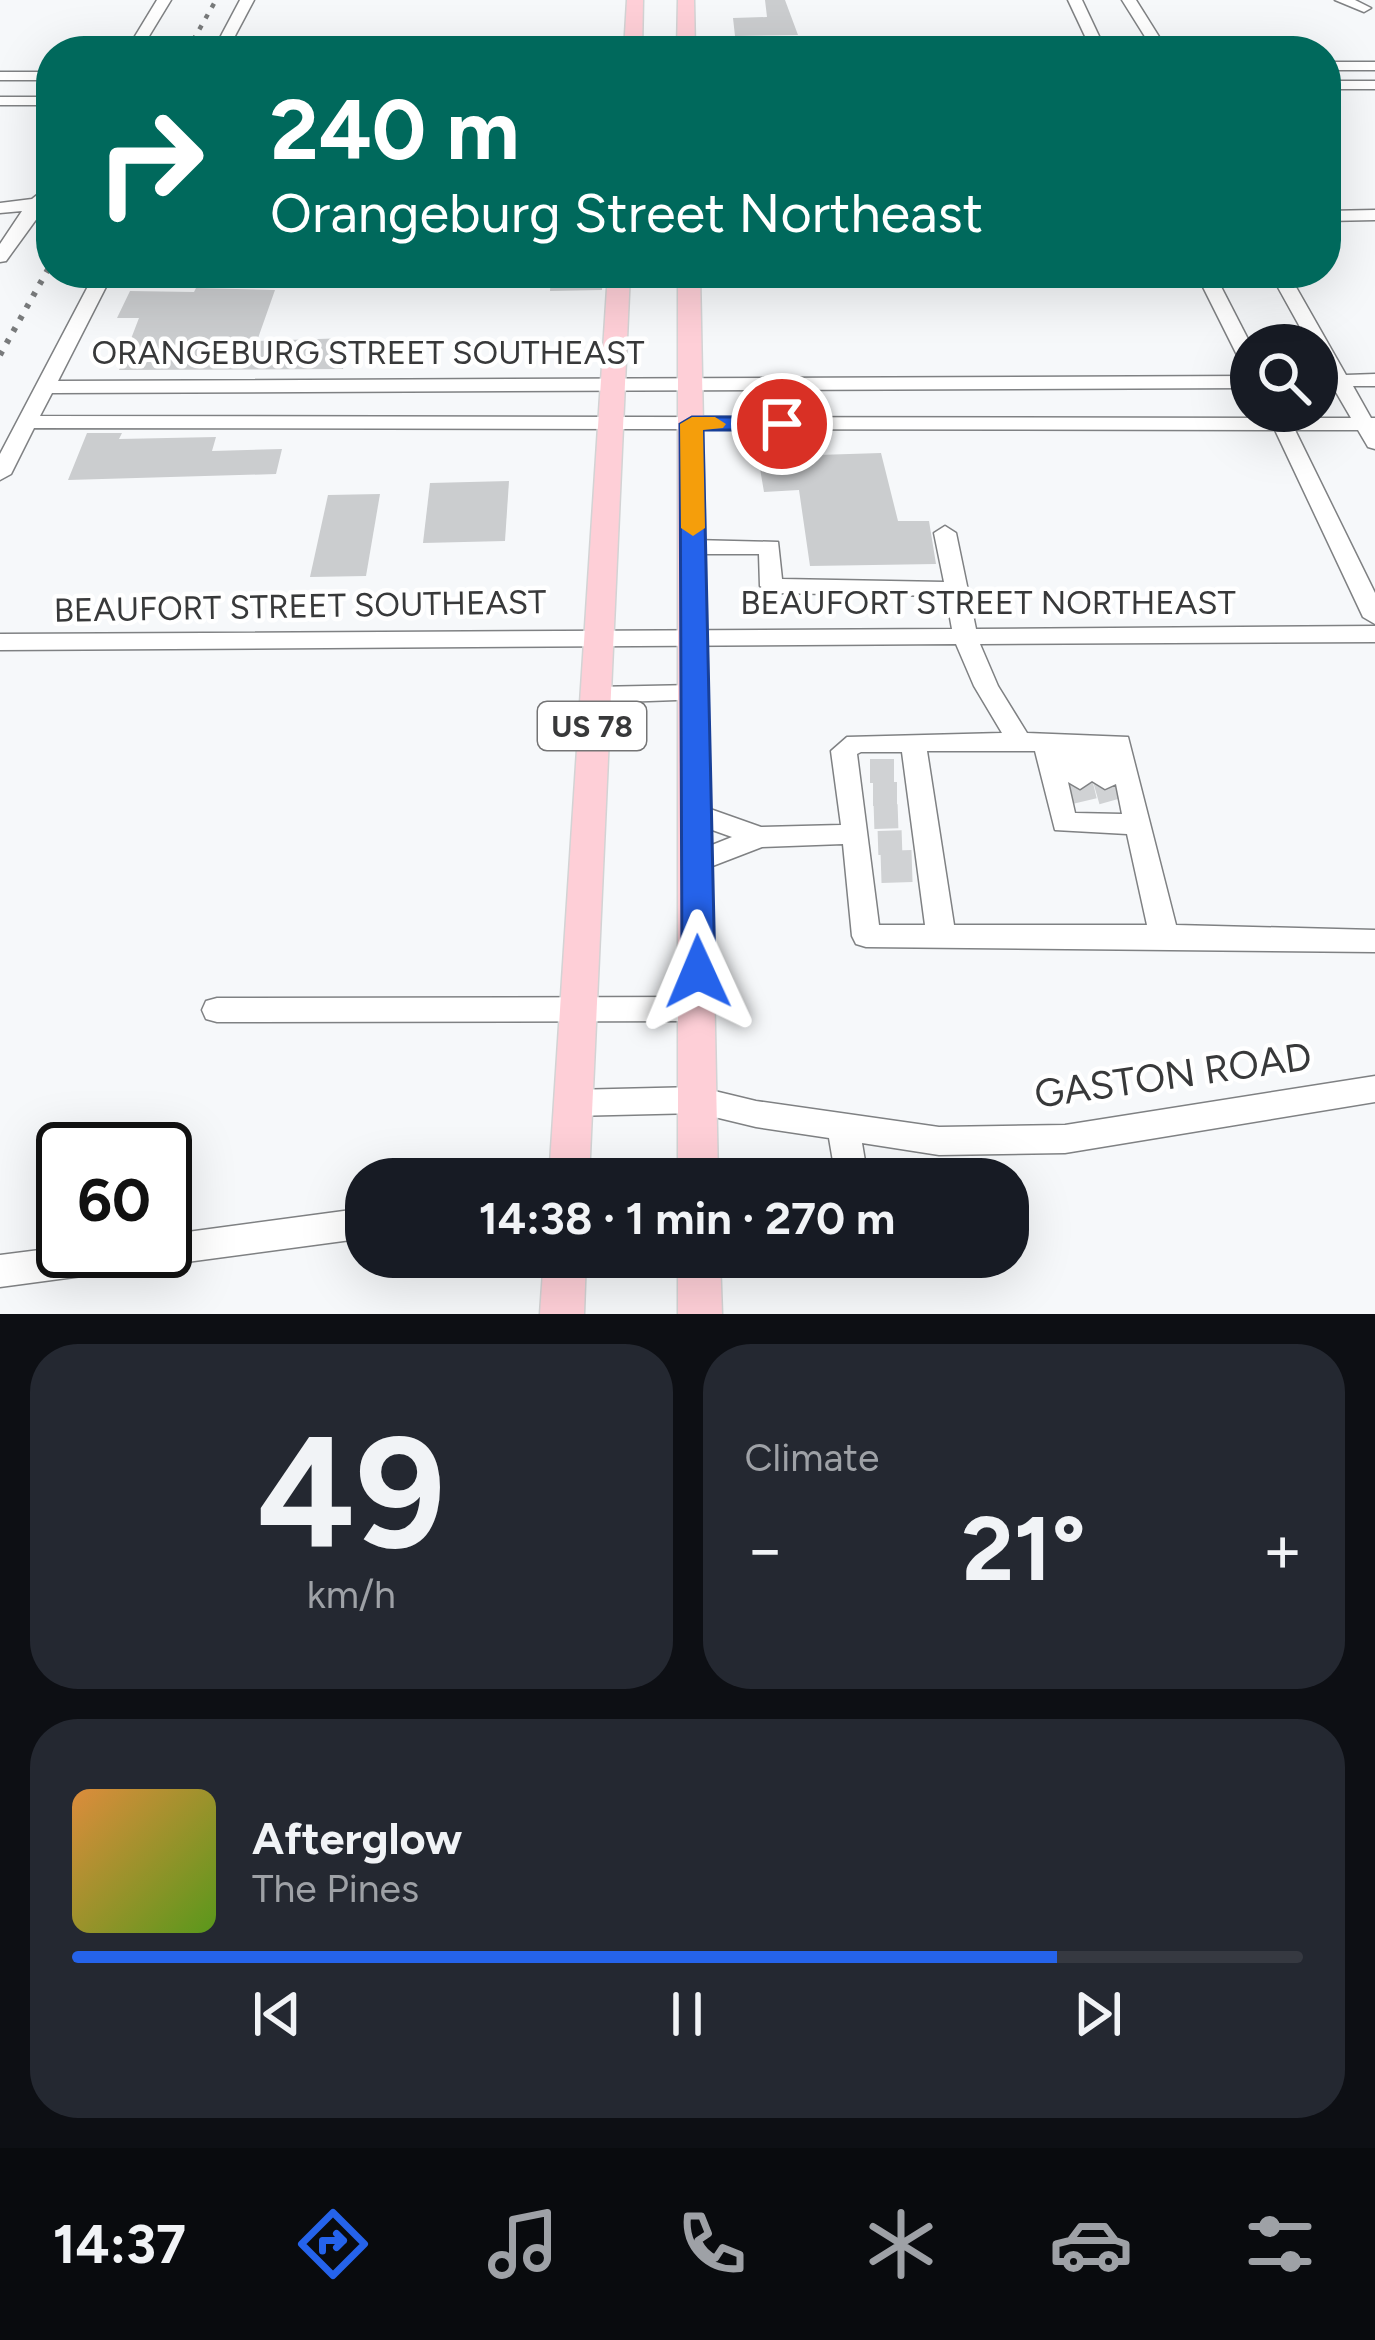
<!DOCTYPE html>
<html lang="en">
<head>
<meta charset="utf-8">
<style>
  body { margin:0; font-family:Figtree,sans-serif; background:#242831; color:#f1f3f6; height:100vh; display:flex; flex-direction:column; font-size:45px; white-space:nowrap }
  * { box-sizing:border-box; margin:0 }
  p { font-size:39px; color:#9ea1a6 }
  .icon { flex:none; width:66px; height:66px; fill:none; stroke:currentColor; stroke-width:2; stroke-linecap:round; stroke-linejoin:round }
  .map { position:relative; height:1314px; overflow:hidden }
  .drawer { display:flex; flex-direction:column; gap:30px; padding:30px; background:#0d0f14; flex:1 }
  .drawer>* { flex:none }
  .top-card { position:absolute; left:36px; top:36px; width:1305px; height:252px; border-radius:48px; box-shadow:0 12px 48px #0002; background:#00695c; color:#fff; overflow:hidden }
  .tools { position:absolute; left:1230px; top:324px; display:grid; gap:24px }
  .tools a { display:grid; place-items:center; width:108px; height:108px; border-radius:50%; background:#171b24; box-shadow:0 12px 48px #0002; font-size:60px }
  .speed { position:absolute; left:36px; top:1122px; display:flex; gap:24px; font-size:60px; font-weight:700; text-align:center }
  .speed>* { display:grid; place-content:center; width:156px; height:156px; border-radius:50%; background:#171b24; box-shadow:0 12px 48px #0002; line-height:1 }
  .speed .limit { border:6px solid #111; border-radius:18px; background:#fff; color:#111 }
  .pin { position:absolute; display:grid; place-items:center; width:102px; height:102px; color:#fff; margin:-51px; border:6px solid #fff; border-radius:50%; box-shadow:0 3px 12px #0007 }
  .me { position:absolute; width:132px; margin:-66px; rotate:359deg; stroke-linejoin:round; filter:drop-shadow(0 0 9px #0008) }
  .turn { display:flex; align-items:center; gap:42px; height:252px; padding:0 36px; font-size:54px }
  .turn .icon { width:156px; height:156px; stroke-width:2.5 }
  .turn b { display:block; font-size:84px; line-height:102px }
  .big { font-size:90px; font-weight:700; line-height:1.1 }
  .drawer .card { flex:1; display:flex; flex-direction:column; justify-content:center; gap:18px; min-width:0; padding:0 42px; border-radius:48px; background:#242831 }
  .drawer .dial { align-items:center; gap:0 }
  .dial b { font-size:156px; line-height:1 }
  .song { display:flex; align-items:center; gap:36px }
  .cover { width:144px; height:144px; border-radius:18px; background:linear-gradient(135deg,hsl(30 70% 55%),hsl(90 70% 35%)) }
  .played { height:12px; border-radius:6px; background:linear-gradient(90deg,#2563eb 80%,#363941 80%) }
  .keys { display:flex; justify-content:space-around; direction:ltr }
  .heat { display:flex; justify-content:space-between; align-items:center; font-size:66px; direction:ltr }
  .drawer .tiles { flex:1; display:grid; gap:30px; grid-template-columns:1fr 1fr }
  .card:last-child { grid-column:span 2 }
  .trip { position:absolute; left:345px; top:1158px; width:684px; height:120px; border-radius:48px; background:#171b24; box-shadow:0 12px 48px #0002; font-weight:700; line-height:120px; text-align:center }
  .dock { display:flex; height:192px; justify-content:space-around; align-items:center; background:#090b0e; color:#9ea1a6 }
  .dock .icon { width:84px; height:84px }
  .dock .on { color:#2563eb }
  .dock b { font-size:54px; color:#f1f3f6 }
  .map>svg:first-child { display:block }
  .building { fill:#cbcdcf }
  .lines { fill:none; stroke-linecap:round; stroke-linejoin:round }
  .minor-tunnel-far1 { stroke:#d0d2d4; stroke-width:24; stroke-dasharray:24 12; stroke-linecap:butt }
  .minor-tunnel { stroke:#d0d2d4; stroke-width:32; stroke-dasharray:32 15; stroke-linecap:butt }
  .minor-casing { stroke:#7f8183; stroke-width:3 }
  .major-casing { stroke:#d3d3d4; stroke-width:3 }
  .minor { fill:#fff; fill-rule:evenodd }
  .major { fill:#fecfd7; fill-rule:evenodd }
  .rail-far1 { stroke:#787a7b; stroke-width:4.5; stroke-dasharray:4.5 8; stroke-linecap:butt }
  .rail { stroke:#787a7b; stroke-width:6; stroke-dasharray:4.5 9; stroke-linecap:butt }
  .route { fill:#2563eb; stroke:#184099; stroke-width:3 }
  .slow { fill:#f59e0b }
  .labels { text-anchor:middle; dominant-baseline:central; stroke-width:9; stroke-linejoin:round; paint-order:stroke }
  .shield { fill:#fff; stroke:#747475; stroke-width:3 }
  .shield-label { font-size:30px; font-weight:bold; fill:#38393a }
  .street-label { font-size:33px; fill:#38393a; stroke:#fff }
  .near-street-label { font-size:39px; fill:#38393a; stroke:#fff }
</style>
</head>
<body>
<div class="map">
<svg width="1375" height="1314" viewBox="0 0 1375 1314">
  <rect width="100%" height="100%" fill="#f6f8fa"/>
  <g class="building">
    <path d="M765,0h20l13,35 -63,1 -2,-18 34,-1z"/>
    <path d="M551,273h52l-1,17 -52,1z"/>
    <path d="M196,288l79,2 -18,51 91,-3 -5,31 -224,1 20,-52h-22l13,-27 64,1z"/>
    <path d="M87,433h35l-3,6 97,-2 -4,14 70,-2 -6,25 -208,6z"/>
    <path d="M881,453l17,68h31l7,43 -126,2 -11,-76 -35,2 -6,-35z"/>
    <path d="M509,481l-4,60 -82,2 7,-60z"/>
    <path d="M380,494l-14,82 -56,1 18,-82z"/>
  </g>
  <g class="lines">
    <g class="minor-tunnel-far1">
      <path d="M870,771h29"/>
      <path d="M1080,780l5,21"/>
      <path d="M1105,780l6,21"/>
      <path d="M873,794h29"/>
      <path d="M874,817l31,-1"/>
      <path d="M878,843l31,-1"/>
    </g>
    <path class="minor-tunnel" d="M881,867l31,-1"/>
    <g class="minor-casing">
      <g id="minor">
        <path d="M157,0h14l-31,51h-14z"/>
        <path d="M240,0h14l-27,51h-14z"/>
        <path d="M1068,0h14l24,51h-14z"/>
        <path d="M1122,0h14l32,51h-14z"/>
        <path d="M1335,0h20l16,8 -7,4z"/>
        <rect x="1326" y="62" width="49" height="8"/>
        <rect x="0" y="72" width="51" height="8"/>
        <rect x="1326" y="81" width="49" height="8"/>
        <rect x="0" y="97" width="51" height="8"/>
        <path d="M51,184v15l-45,62 -6,1v-18l22,-33 -22,2v-10l32,-4z"/>
        <path d="M1375,210v10l-49,1v-10z"/>
        <path d="M95,273h18l-55,108 1193,-5v12l-1199,5 -12,23 1229,2 -1,-7h18l3,7h62l-18,-31h-16v-12h10l-10,-18v-12h-7l-40,-72h18l58,102 29,-1v12h-22l18,32h4v31l-7,-2 -10,-17h-63l80,163v31l-12,-7 -88,-187 -1241,-2 -23,46 -11,6v-26z"/>
        <path d="M1196,273h18l37,72v24l-10,-6z"/>
        <path d="M945,526l11,7 20,96 399,-3v16l-395,2 18,42 29,47 101,4 48,188 199,5v22l-509,-5 -10,-3 -4,-8 -9,-92 -81,3 -65,25 -10,-3 -4,-7 4,-7 45,-18 -45,-16 -4,-7 4,-7 9,-3 65,23 80,-2 -10,-74 16,-14 155,-4 -28,-47 -18,-42 -956,6v-16l952,-5 -6,-33 -175,-3 -11,-7 -1,-32h-66l-11,-7 11,-7 85,2 4,37 162,3 -10,-49zM927,751h108l20,79 72,4 20,91h-193zM861,752h41l23,173h-46l-22,-171zM1092,781l13,8 11,-5 6,30 -47,-1 -7,-31 12,7z"/>
        <path d="M695,685l9,2 3,6 -3,6 -110,4 -12,-8 12,-8z"/>
        <path d="M699,997l11,3 4,9 -4,9 -11,3 -482,1 -11,-3 -4,-9 4,-9 11,-3z"/>
        <path d="M1375,1076v26l-310,51 -126,2 -77,-12 6,36h-32l-7,-41 -73,-11 -58,-14 -127,3 -11,-4 -5,-9 5,-9 11,-4 127,-3 58,14 183,26 126,-2z"/>
        <path d="M366,1208v30l-366,49v-32l63,-8v4h102v-16z"/>
      </g>
    </g>
    <g class="major-casing">
      <g id="major">
        <path d="M627,0h16l-1,51h-18z"/>
        <path d="M678,0h16l1,51h-18z"/>
        <path d="M608,273h22l-41,906h-40z"/>
        <path d="M678,273h22l18,906h-40z"/>
        <path d="M544,1257h42l-2,57h-44z"/>
        <path d="M678,1257h42l2,57h-44z"/>
      </g>
    </g>
    <use href="#minor" class="minor"/>
    <use href="#major" class="major"/>
    <path class="rail-far1" d="M187,51l29,-51"/>
    <path class="rail" d="M0,355l51,-91"/>
  </g>
  <path class="route" d="M692,417h90l12,7 -12,6h-79l12,542 -5,10 -12,3 -11,-3 -5,-10 -2,-548z"/>
  <path class="slow" d="M715,417l11,7 -3,4 -20,2 2,98 -12,8 -12,-8 -1,-104 12,-7z"/>
  <g class="labels">
    <rect class="shield" x="538" y="702" width="108" height="48" rx="9"/>
    <g class="shield-label">
      <text x="592" y="726">US 78</text>
    </g>
    <g class="street-label">
      <text x="368" y="352">ORANGEBURG STREET SOUTHEAST</text>
      <text x="988" y="602">BEAUFORT STREET NORTHEAST</text>
      <text transform="translate(300 606) rotate(-1)">BEAUFORT STREET SOUTHEAST</text>
    </g>
    <g class="near-street-label">
      <text transform="translate(1173 1075) rotate(-8)">GASTON ROAD</text>
    </g>
  </g>
</svg>
<div class="tools">
<a><svg class="icon" aria-label="search" viewBox="0 0 24 24"><circle cx="10" cy="10" r="6"/><path d="M15 15l6 6"/></svg></a>
</div>
<div class="speed"><div class="limit">60</div></div>
<div class="pin" style="left:782px;top:424px;background:#d93025"><svg class="icon" aria-label="arrive" viewBox="0 0 24 24"><path d="M6 21V4h12l-3 4 3 4H6"/></svg></div>
<svg class="me" style="left:698px;top:972px" viewBox="-20 -20 40 40"><path d="M0-17L14 15 0 8-14 15z" fill="#2563eb" stroke="#fff" stroke-width="4"/></svg>
<div class="trip">14:38 · 1 min · 270 m</div>
<div class="top-card">
<div class="turn"><svg class="icon" aria-label="right" viewBox="0 0 24 24"><path d="M7 20v-9h11M14 6l5 5-5 5"/></svg><div><b>240 m</b>Orangeburg Street Northeast</div></div>
</div>
</div>
<section class="drawer">
<div class="tiles">
<div class="card dial"><b>49</b><p>km/h</p></div>
<div class="card"><p>Climate</p>
<div class="heat"><a>−</a><b class="big">21°</b><a>+</a></div>
</div>
<div class="card">
<div class="song"><i class="cover"></i><div><b>Afterglow</b><p>The Pines</p></div></div>
<div class="played"></div>
<div class="keys"><svg class="icon" aria-label="previous" viewBox="0 0 24 24"><path d="M18 5L8 12l10 7zM5 5v14"/></svg><svg class="icon" aria-label="pause" viewBox="0 0 24 24"><path d="M8 5v14M16 5v14"/></svg><svg class="icon" aria-label="next" viewBox="0 0 24 24"><path d="M6 5l10 7-10 7zM19 5v14"/></svg></div>
</div>
</div>
</section>
<nav class="dock">
<b>14:37</b>
<svg class="icon on" aria-label="directions" viewBox="0 0 24 24"><path d="M12 3l9 9-9 9-9-9zM9 14v-3h6M13 9l2 2-2 2"/></svg>
<svg class="icon" aria-label="music" viewBox="0 0 24 24"><path d="M9 18V5l10-2v13"/><circle cx="6" cy="18" r="3"/><circle cx="16" cy="16" r="3"/></svg>
<svg class="icon" aria-label="phone" viewBox="0 0 24 24"><path d="M5 4h4l2 5-3 2q2 4 5 5l2-3 5 2v4C11 20 4 13 5 4z"/></svg>
<svg class="icon" aria-label="climate" viewBox="0 0 24 24"><path d="M12 3v18M4 7l16 10M4 17L20 7"/></svg>
<svg class="icon" aria-label="car" viewBox="0 0 24 24"><path d="M5 17H2v-5l4-1 3-4h7l3 4 3 1v5h-3M9 17h6M6 11h13"/><circle cx="7" cy="17" r="2"/><circle cx="17" cy="17" r="2"/></svg>
<svg class="icon" aria-label="filters" viewBox="0 0 24 24"><path d="M4 7h16M4 17h16"/><circle cx="9" cy="7" r="2"/><circle cx="15" cy="17" r="2"/></svg>
</nav>
</body>
</html>
